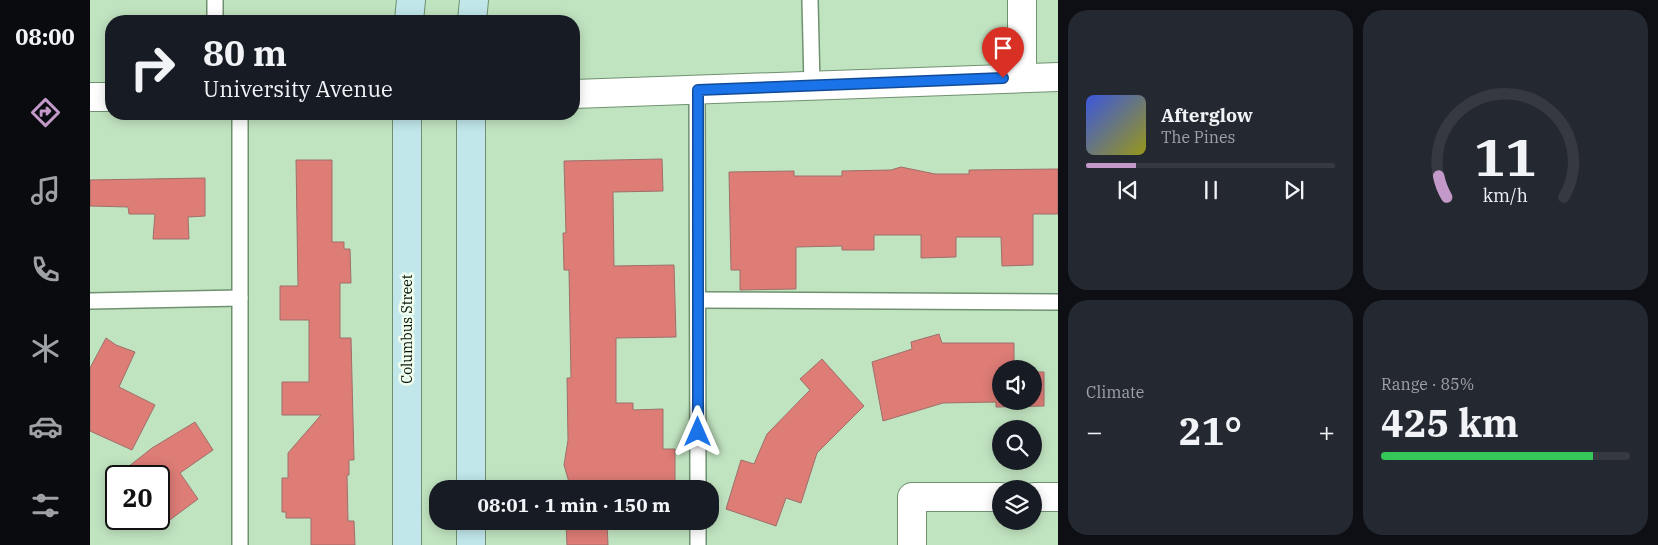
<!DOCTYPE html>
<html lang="en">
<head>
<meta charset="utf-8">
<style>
  body { margin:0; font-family:"IBM Plex Serif",serif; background:#242831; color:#f1f3f6; height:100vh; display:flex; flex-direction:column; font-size:19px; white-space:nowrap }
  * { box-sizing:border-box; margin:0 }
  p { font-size:16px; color:#9ea1a6 }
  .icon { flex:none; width:28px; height:28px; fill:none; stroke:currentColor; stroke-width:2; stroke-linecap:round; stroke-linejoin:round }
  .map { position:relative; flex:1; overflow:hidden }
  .details { display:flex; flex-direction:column; gap:10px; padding:10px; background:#0d0f14; width:600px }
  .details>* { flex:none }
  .guide { position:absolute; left:15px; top:15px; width:475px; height:105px; border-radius:20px; box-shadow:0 2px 12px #0003; background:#171b24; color:#f1f3f6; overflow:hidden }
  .tools { position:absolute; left:902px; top:360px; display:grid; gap:10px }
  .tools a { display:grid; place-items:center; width:50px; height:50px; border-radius:50%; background:#171b24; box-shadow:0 2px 12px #0003; font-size:25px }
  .speed { position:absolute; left:15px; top:465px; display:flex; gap:10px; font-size:25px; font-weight:700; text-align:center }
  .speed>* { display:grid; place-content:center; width:65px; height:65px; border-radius:50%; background:#171b24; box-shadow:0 2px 12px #0003; line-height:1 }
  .speed .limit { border:2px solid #111; border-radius:8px; background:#fff; color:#111 }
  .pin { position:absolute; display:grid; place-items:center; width:42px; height:42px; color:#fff; margin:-51px -21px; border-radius:50% 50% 50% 0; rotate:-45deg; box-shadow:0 0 5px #0007 }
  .pin .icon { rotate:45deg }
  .me { position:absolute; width:55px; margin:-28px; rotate:0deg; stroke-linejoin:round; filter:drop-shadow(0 0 4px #0008) }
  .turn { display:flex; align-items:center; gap:18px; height:105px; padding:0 15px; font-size:22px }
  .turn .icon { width:65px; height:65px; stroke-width:2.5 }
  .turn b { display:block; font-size:35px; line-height:42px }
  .big { font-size:38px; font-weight:700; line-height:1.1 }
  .details .tile { flex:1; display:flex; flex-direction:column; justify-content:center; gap:8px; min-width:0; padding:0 18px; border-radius:20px; background:#242831 }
  .details .dial { align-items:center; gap:0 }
  .dial svg { height:130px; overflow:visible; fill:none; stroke:#363941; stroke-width:7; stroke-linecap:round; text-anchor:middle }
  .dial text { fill:#f1f3f6; stroke:none }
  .song { display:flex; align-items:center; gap:15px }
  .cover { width:60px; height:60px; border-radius:8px; background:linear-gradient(135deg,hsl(230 70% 55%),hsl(60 70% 35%)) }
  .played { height:5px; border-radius:2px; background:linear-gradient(90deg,#c399c9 20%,#363941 20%) }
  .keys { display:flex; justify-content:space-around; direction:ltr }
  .heat { display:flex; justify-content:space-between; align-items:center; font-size:28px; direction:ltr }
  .charge { height:8px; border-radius:4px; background:linear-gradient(90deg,#34c759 85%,#363941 0) }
  .details .tiles { flex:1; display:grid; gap:10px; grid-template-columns:repeat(2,1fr) }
  .trip { position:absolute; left:339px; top:480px; width:290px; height:50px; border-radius:20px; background:#171b24; box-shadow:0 2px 12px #0003; font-weight:700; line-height:50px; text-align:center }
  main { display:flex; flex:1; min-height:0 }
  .menu { display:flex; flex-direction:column; width:90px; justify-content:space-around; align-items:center; background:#090b0e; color:#9ea1a6 }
  .menu .icon { width:35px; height:35px }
  .menu .on { color:#c399c9 }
  .menu b { font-size:22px; color:#f1f3f6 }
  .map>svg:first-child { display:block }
  .building { fill:#de7c76; stroke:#9e6f6b }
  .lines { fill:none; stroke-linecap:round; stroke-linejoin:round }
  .service-casing { stroke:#709170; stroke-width:18 }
  .minor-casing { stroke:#709170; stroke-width:30 }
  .tertiary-casing { stroke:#709170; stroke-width:30 }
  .secondary-casing { stroke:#709170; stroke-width:30 }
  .service { stroke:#fff; stroke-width:15 }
  .minor { stroke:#fff; stroke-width:28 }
  .tertiary { stroke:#fff; stroke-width:28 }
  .secondary { stroke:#c1e7eb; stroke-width:28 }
  .route-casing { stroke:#114b97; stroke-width:12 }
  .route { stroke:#1a73e8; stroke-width:9 }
  .labels { text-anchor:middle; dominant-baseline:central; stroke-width:5; stroke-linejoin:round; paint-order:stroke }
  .street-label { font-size:14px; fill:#071307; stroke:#f0fef0 }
</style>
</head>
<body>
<main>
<nav class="menu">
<b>08:00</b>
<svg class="icon on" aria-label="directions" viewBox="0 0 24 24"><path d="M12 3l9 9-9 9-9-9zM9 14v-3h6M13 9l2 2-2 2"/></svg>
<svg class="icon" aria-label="music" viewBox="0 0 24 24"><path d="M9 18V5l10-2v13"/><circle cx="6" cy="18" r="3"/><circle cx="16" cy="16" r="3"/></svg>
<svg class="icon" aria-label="phone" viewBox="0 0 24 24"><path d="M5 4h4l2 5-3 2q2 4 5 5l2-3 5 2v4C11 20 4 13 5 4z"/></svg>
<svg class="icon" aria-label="climate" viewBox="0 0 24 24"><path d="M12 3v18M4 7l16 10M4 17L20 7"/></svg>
<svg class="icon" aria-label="car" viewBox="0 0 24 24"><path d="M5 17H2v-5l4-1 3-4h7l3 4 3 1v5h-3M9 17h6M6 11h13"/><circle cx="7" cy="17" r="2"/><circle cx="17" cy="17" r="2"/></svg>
<svg class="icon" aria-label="filters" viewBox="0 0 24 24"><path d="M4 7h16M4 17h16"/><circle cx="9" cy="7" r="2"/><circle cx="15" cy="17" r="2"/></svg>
</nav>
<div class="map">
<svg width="968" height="545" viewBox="0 0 968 545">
  <rect width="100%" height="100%" fill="#c1e4c0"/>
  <g class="building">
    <path d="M572,159l1,32 -50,1 1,74 60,-1 2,72 -60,1v65h17v7l30,-1v40h12v32l-65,1v7h-39l-7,-24 4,-25 -1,-62h4l-2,-108h-5l-1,-37h3l-2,-72z"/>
    <path d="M206,160h36v82h12v7h6l1,34h-11v55h11l3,122h-5v15h-2l1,46h6l1,24h-44v-27h-25v-6h-4v-34h6v-25l33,-38h-39v-33h27v-62h-29v-34h18z"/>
    <path d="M811,167l34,7h34v-4l89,-1v45h-25v51l-31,1 -1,-29h-45v20l-35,1v-23h-47v15h-32v-4l-46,1v42l-56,1v-20h-9l-2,-98 65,-1v5h48v-5l49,-1z"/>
    <path d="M115,178v38l-17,1 1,22h-36l2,-25h-26l-1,-7 -38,-1v-26z"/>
    <path d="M849,334l3,9h72v26h-13v32h33v-29h10v34l-48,1v-5l-53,1 -60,18 -11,-59 40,-13 -1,-7z"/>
    <path d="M16,338l10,7 19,7 -16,35 36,18 -23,45 -42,-19v-63z"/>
    <path d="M732,359l42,47 -47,47 -16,50 -15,-5 -10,28 -50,-17 15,-49 13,4 13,-30 43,-44 -10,-11z"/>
    <path d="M105,422l18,28 -33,23 18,26 -35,26 -4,-8v-41h-25l-6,-9 24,-19z"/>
    <path d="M476,521h41l1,24h-41z"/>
  </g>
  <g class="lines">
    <g class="service-casing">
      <g id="service">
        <path d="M720,0l2,85"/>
        <path d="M125,21v-21"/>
        <path d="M607,90l1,399"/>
        <path d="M150,114v431"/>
        <path d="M608,300l360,2"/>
        <path d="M0,301l150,-3"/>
        <path d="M608,521v24"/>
      </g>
    </g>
    <g class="minor-casing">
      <g id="minor">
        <path d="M932,78v-78"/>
        <path d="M944,497h24"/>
        <path d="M822,545v-48h89"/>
      </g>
    </g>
    <g class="tertiary-casing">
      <g id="tertiary">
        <path d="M484,94l484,-17"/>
        <path d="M0,97h21"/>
      </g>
    </g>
    <g class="secondary-casing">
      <g id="secondary">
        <path d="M319,21l2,-21"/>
        <path d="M382,21l2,-21"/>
        <path d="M317,114v431"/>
        <path d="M381,489v-375"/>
        <path d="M381,545v-24"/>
      </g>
    </g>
    <use href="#service" class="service"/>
    <use href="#minor" class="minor"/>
    <use href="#tertiary" class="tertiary"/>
    <use href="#secondary" class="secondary"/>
  </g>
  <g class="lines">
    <g class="route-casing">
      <path id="route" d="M608,432v-342l305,-12"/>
    </g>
    <use href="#route" class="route"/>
  </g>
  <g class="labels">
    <g class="street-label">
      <text transform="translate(317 329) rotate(-90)">Columbus Street</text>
    </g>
  </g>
</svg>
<div class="tools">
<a><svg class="icon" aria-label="sound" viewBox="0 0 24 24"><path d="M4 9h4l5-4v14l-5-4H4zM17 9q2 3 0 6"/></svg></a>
<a><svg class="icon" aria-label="search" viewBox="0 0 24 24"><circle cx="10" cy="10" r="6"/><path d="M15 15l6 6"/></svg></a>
<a><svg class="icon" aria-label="layers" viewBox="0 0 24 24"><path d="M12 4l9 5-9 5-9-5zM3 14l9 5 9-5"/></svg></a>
</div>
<div class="speed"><div class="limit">20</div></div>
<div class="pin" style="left:913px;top:78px;background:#d93025"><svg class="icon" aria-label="arrive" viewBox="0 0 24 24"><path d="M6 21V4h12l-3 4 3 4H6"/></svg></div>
<svg class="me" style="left:608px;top:432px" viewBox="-20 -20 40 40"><path d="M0-17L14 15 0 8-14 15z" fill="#1a73e8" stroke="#fff" stroke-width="4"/></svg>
<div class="trip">08:01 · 1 min · 150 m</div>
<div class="guide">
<div class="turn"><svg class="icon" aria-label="right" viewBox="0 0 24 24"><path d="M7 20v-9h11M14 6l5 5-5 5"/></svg><div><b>80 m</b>University Avenue</div></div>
</div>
</div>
<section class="details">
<div class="tiles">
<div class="tile">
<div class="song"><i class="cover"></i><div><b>Afterglow</b><p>The Pines</p></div></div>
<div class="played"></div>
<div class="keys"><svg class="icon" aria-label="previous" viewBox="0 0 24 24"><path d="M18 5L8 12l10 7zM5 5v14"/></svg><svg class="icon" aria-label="pause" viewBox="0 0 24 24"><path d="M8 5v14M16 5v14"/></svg><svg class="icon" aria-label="next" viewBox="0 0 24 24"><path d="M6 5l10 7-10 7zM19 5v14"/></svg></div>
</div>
<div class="tile dial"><svg viewBox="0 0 100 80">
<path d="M14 69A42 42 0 1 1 86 69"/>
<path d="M14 69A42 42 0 0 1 9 56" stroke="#c399c9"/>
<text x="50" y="56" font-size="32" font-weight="700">11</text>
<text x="50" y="72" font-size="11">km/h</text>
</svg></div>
<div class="tile"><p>Climate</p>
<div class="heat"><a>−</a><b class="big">21°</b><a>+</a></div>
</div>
<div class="tile"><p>Range · 85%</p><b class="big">425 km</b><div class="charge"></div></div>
</div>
</section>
</main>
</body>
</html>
